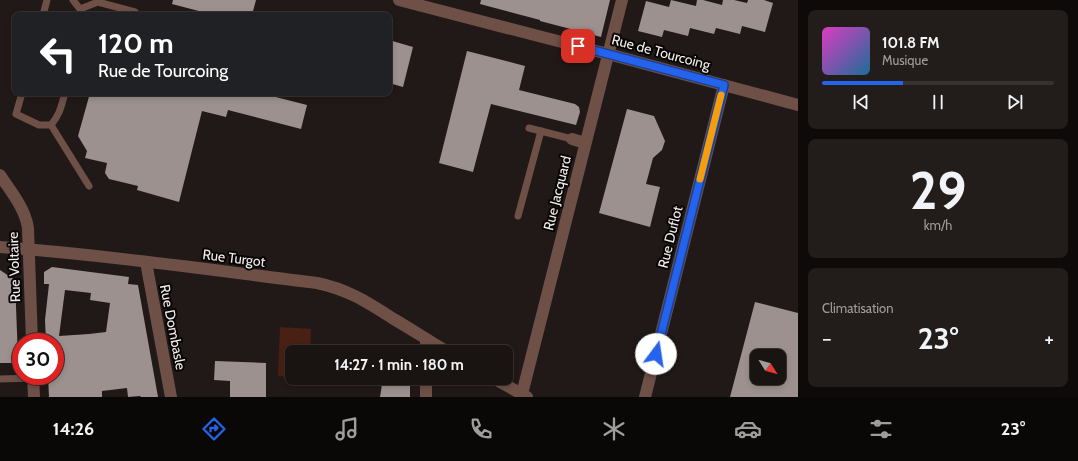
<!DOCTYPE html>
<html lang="fr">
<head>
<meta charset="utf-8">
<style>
  body { margin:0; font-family:Cabin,sans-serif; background:#221c1a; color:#f1f3f6; height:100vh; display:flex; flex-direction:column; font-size:15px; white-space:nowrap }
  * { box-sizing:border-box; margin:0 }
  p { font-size:13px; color:#9f9e9f }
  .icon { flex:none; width:22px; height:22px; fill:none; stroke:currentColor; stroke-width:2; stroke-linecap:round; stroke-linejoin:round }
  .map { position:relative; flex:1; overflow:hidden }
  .sheet { display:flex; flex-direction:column; gap:10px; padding:10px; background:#0e0a09; width:280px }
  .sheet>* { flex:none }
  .banner { position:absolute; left:12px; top:12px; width:380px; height:84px; border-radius:8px; box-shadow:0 2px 6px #0003,0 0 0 1px #373231; background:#202124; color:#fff; overflow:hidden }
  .needle { width:26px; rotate:127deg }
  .controls { position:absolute; left:750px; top:349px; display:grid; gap:8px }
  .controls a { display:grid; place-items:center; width:36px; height:36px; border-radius:8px; background:#191311; box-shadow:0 2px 6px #0003,0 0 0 1px #373231; font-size:20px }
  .speed { position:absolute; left:12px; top:333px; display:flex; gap:8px; font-size:20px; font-weight:700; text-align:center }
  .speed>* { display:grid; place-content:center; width:52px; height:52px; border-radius:50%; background:#191311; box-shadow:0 2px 6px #0003,0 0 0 1px #373231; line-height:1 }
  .speed .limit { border:6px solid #d22; background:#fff; color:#111 }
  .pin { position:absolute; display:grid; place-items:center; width:34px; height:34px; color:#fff; margin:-17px; border-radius:8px; box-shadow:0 2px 6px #0006 }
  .me { position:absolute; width:44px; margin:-22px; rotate:14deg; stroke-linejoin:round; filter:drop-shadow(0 0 3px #0008) }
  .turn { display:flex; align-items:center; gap:14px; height:84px; padding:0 20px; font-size:18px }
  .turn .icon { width:52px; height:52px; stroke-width:2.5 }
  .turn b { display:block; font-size:28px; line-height:34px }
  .big { font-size:30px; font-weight:800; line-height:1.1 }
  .sheet .tile { flex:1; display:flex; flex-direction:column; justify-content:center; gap:6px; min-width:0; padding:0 14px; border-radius:8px; background:#221c1a }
  .sheet .dial { align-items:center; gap:0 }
  .dial b { font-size:52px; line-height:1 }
  .song { display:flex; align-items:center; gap:12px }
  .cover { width:48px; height:48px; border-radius:6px; background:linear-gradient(135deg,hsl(310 70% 55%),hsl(200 70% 35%)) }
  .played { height:4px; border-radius:2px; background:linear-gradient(90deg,#2563eb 35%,#373231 35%) }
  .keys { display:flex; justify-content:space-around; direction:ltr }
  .heat { display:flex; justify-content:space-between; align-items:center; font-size:22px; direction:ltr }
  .trip { position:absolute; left:285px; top:345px; width:228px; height:40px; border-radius:8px; background:#191311; box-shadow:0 2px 6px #0003,0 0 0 1px #373231; font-weight:800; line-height:40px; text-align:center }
  .menu { display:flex; height:64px; justify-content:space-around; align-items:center; background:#0a0807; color:#9f9e9f }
  .menu .icon { width:28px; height:28px }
  .menu .selected { color:#2563eb }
  .menu b { font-size:18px; color:#f1f3f6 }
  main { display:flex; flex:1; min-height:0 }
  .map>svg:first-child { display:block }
  .green { fill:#482014 }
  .building { fill:#9c918e; fill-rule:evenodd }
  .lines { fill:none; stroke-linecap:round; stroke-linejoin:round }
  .lane { stroke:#6e5047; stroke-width:7 }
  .street { stroke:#6e5047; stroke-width:12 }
  .route-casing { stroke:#184099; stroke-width:10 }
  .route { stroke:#2563eb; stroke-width:7 }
  .slow { stroke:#f59e0b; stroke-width:7 }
  .labels { text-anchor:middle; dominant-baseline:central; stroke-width:4; stroke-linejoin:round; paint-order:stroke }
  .street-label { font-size:14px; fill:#f4eeec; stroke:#080505 }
</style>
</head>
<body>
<main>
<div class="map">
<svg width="798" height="397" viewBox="0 0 798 397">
  <rect width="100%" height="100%" fill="#211917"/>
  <path class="green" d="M280,327l31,2 -1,23h-18v25l-14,-1z"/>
  <g class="building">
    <path d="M173,0h83l-4,15h-38l-42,-11z"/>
    <path d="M481,0h129l-9,37 -61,-16v-1l-60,-16z"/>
    <path d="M671,0l25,6 1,-6h6l19,5 1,-5h11l13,3 1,-3h16l9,3 -8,29 -23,-6 -2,8 -24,-6 -2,6 -24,-6 -2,8 -24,-6 -2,7 -24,-6 8,-30 23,6z"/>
    <path d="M389,40l24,7 -10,40 -14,-4z"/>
    <path d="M467,51l58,15 -6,24 56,14 4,3 1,5 -4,13 -85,-21 -18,68 -34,-9z"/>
    <path d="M90,93h170l47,12 -6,24 -73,-19 -2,7 -24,-6 -23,91 -42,-12 1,-4 -29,-7 -4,-6 2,-10 -22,-5 2,-7 -9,-15z"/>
    <path d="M627,109l27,7 11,25 -3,9 -9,8 -7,26 14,3 -10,40 -51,-14z"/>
    <path d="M52,267l77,10 -1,7 10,1 20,112h-17l-1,-1 -12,1 -1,-9 -25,3v6h-53l-1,-21h7v-34h-9l-1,-22 4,-36h-5v-12zM65,290l26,3 -1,7 20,3 -4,29 -17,2 -30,2z"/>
    <path d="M0,270l15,10 3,79h-3v4h-15z"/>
    <path d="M755,302l43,11v84h-68zM757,356h22v22h-22z"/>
    <path d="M215,361l51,2v34h-36v-16l-16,-1z"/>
    <path d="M383,378h27v19h-30z"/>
  </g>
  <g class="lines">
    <g class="lane">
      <path d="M73,0l7,9 2,6"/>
      <path d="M80,9l18,-7 37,10"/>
      <path d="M43,15l4,-15"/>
      <path d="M22,93l-6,21 23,11h12c9,-11 10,-18 14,-32"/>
      <path d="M51,125l38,61"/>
      <path d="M529,128l43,11"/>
      <path d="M518,216l23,-85"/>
      <path d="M0,379l33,-1"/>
    </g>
    <g class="street">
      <path d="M399,0l209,54 190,51"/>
      <path d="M572,139l13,4"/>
      <path d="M0,175c11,17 25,33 28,53l4,114"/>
      <path d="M0,247c106,8 211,23 317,36 30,6 50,19 75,35 19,11 37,23 56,34"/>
      <path d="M146,262l25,135"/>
      <path d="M426,339v13"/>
      <path d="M33,376l1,21"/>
      <path d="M426,378v19"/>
      <path d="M493,378l34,19"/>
      <path d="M522,394l100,-394"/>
      <path d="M645,397l79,-312"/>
    </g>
  </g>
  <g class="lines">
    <g class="route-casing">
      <path id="route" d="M578,46l146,39 -68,269"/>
    </g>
    <use href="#route" class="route"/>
    <path class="slow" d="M700,179l21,-84"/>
  </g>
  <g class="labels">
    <g class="street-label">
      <text transform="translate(661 52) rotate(15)">Rue de Tourcoing</text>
      <text transform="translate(557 193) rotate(-76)">Rue Jacquard</text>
      <text transform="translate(670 237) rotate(-76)">Rue Duflot</text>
      <text transform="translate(234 258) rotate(7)">Rue Turgot</text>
      <text transform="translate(14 267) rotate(-92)">Rue Voltaire</text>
      <text transform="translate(173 327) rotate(79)">Rue Dombasle</text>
    </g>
  </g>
</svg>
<div class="controls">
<a><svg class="needle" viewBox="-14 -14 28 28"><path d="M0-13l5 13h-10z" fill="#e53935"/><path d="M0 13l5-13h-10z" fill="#9f9e9f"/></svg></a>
</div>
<div class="speed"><div class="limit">30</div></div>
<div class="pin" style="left:578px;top:46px;background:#d93025"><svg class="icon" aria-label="arrive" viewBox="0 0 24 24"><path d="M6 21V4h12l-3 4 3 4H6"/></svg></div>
<svg class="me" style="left:656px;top:354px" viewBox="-20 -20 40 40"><circle r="19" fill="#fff"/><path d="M0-13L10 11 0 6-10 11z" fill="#2563eb"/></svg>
<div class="trip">14:27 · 1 min · 180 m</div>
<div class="banner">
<div class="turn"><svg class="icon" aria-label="left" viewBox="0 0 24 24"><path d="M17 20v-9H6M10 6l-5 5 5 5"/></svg><div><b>120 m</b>Rue de Tourcoing</div></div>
</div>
</div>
<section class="sheet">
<div class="tile">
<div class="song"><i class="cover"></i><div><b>101.8 FM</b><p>Musique</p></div></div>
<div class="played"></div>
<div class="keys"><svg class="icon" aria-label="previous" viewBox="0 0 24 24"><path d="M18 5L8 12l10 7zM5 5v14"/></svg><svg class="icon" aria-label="pause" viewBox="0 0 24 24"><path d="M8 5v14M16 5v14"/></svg><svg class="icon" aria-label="next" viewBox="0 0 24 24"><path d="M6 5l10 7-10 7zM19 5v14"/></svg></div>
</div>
<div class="tile dial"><b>29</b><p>km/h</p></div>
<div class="tile"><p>Climatisation</p>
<div class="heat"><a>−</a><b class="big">23°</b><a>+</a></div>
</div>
</section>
</main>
<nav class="menu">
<b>14:26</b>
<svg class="icon selected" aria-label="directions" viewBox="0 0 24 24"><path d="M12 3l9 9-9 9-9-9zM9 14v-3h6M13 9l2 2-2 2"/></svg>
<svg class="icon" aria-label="music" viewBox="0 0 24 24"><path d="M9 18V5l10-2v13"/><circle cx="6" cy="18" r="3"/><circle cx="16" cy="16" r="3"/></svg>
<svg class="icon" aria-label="phone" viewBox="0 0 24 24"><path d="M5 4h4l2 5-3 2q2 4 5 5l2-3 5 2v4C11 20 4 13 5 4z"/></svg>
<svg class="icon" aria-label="climate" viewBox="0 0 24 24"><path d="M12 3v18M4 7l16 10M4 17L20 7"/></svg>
<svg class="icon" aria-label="car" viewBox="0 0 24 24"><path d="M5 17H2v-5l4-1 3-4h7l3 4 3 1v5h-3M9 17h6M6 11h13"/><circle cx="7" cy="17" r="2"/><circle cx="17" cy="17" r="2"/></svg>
<svg class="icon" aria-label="filters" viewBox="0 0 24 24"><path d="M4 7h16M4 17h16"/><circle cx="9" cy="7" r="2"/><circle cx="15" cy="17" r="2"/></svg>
<b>23°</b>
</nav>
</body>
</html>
